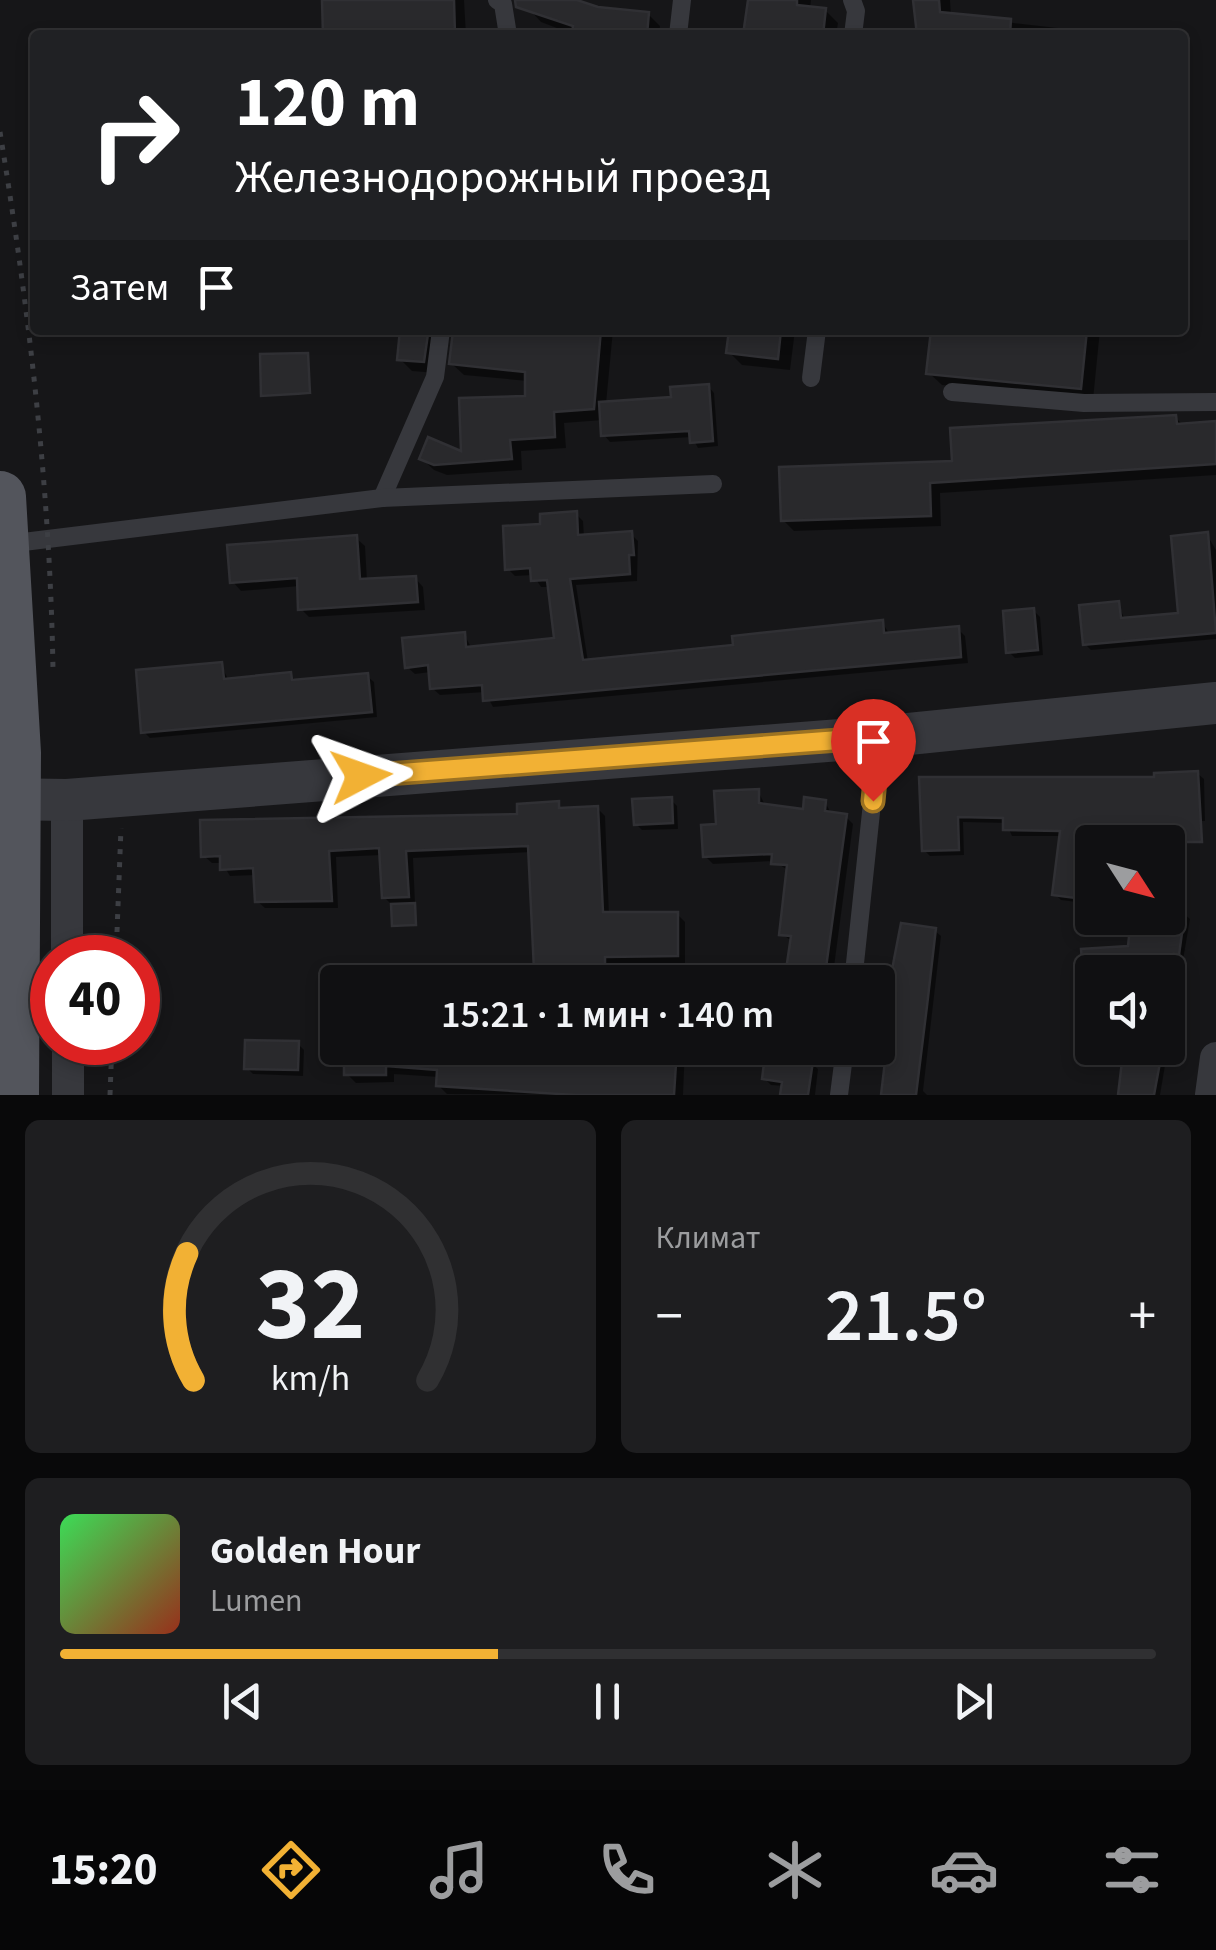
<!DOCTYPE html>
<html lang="ru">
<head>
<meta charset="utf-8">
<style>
  body { margin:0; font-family:"Source Sans 3",sans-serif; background:#1e1e20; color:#f1f3f6; height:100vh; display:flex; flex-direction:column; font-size:38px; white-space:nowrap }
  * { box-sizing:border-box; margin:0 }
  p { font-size:32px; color:#9c9d9f }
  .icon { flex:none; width:55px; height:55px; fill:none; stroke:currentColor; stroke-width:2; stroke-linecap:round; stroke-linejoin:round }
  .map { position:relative; height:1095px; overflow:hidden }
  .details { display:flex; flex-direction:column; gap:25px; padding:25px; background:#09090a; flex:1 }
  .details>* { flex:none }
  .hud { position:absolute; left:30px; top:30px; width:1158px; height:305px; border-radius:10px; box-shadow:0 5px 15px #0003,0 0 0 2px #303032; background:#202124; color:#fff; overflow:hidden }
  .needle { width:65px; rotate:126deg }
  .fabs { position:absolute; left:1075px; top:825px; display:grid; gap:20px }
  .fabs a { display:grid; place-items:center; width:110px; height:110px; border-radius:10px; background:#101012; box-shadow:0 5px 15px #0003,0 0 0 2px #303032; font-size:50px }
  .speed { position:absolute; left:30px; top:935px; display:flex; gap:20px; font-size:50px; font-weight:700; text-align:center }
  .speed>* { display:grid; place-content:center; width:130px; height:130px; border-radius:50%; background:#101012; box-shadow:0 5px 15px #0003,0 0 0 2px #303032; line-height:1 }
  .speed .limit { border:15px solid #d22; background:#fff; color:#111 }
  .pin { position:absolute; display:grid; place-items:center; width:85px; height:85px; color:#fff; margin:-102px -42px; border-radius:50% 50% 50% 0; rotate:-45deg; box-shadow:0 0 10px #0007 }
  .pin .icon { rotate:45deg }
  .me { position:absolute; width:110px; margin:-55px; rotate:86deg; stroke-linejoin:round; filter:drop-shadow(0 0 8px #0008) }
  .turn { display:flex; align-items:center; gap:35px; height:210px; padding:0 40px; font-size:45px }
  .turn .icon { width:130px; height:130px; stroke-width:2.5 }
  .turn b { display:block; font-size:70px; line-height:85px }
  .then { display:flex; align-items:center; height:95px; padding:0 40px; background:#0003; gap:20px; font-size:38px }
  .big { font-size:75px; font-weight:600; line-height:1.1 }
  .details .widget { flex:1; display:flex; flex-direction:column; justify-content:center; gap:15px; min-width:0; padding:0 35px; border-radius:15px; background:#1e1e20 }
  .details .dial { align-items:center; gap:0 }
  .dial svg { height:260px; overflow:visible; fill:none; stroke:#303032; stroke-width:7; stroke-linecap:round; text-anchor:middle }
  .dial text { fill:#f1f3f6; stroke:none }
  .song { display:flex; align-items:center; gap:30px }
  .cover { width:120px; height:120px; border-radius:15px; background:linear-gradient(135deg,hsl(130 70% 55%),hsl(10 70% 35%)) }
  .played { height:10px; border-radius:5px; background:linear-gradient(90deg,#f2b134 40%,#303032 40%) }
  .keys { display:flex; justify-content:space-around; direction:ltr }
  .heat { display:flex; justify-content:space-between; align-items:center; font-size:55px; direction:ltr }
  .details .tiles { flex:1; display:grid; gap:25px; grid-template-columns:1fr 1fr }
  .widget:last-child { grid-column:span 2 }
  .trip { position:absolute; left:320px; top:965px; width:575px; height:100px; border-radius:10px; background:#101012; box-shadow:0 5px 15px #0003,0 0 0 2px #303032; font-weight:600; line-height:100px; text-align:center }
  .tab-bar { display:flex; height:160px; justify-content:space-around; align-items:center; background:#060607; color:#9c9d9f }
  .tab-bar .icon { width:70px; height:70px }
  .tab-bar .current { color:#f2b134 }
  .tab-bar b { font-size:45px; color:#f1f3f6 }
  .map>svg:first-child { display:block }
  .shadow { fill:#0007 }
  .building { fill:#29292c; stroke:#303034; stroke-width:2.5 }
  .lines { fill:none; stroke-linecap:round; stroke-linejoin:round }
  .path { stroke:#3d3f44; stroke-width:5; stroke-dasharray:5 8; stroke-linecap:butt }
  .service { stroke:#37383d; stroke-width:18 }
  .minor { stroke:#37383d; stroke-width:32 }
  .tertiary { stroke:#37383d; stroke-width:42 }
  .path-bridge { stroke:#3d3f44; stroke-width:5; stroke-dasharray:5 8; stroke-linecap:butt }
  .primary-bridge { stroke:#53555c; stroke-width:52 }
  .route-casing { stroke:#9d7322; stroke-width:25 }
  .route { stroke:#f2b134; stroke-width:18 }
</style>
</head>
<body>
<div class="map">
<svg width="1216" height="1095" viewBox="0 0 1216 1095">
  <rect width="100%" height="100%" fill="#161618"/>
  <g class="shadow">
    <path d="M325,0h139l2,35h-140z"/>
    <path d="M533,0h36l29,9 50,5 12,12 -1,9h-84l-34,-13 -11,-12z"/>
    <path d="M767,0h44l-1,9 15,1 13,13 -2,12h-90z"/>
    <path d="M916,0h34l1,16 168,19h-200z"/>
    <path d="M402,330h48l-10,10 -4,33 -24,-2 -12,-12z"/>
    <path d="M481,330h132l-7,74 68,-5 34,-13 6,7 4,53 -20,2 -6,-11 -82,5 -6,-7 -1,-15 -39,3 2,25 -45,3 1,19 -75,5 -13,-5 -12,-11 41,-5 64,-55 1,-18 -64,-6 -12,-11 4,-31z"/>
    <path d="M731,330h64l-5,40 -48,-5 -13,-13z"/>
    <path d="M933,330h167l-7,70 -151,-15 -13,-12z"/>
    <path d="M308,355l3,40h-47z"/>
    <path d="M1175,417l9,9 32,-2v51l-276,18 1,33 -147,5 -11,-11z"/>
    <path d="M576,514l7,7 1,16 47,-3 7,7 -1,40 -61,4 12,77 148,-15 146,-25 8,13 68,-6 7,7 3,27 -475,44 -8,-15 -45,3 -8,-7 -1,-16 -16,2 -8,-7 57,-33 8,15 85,-9 -7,-53h-9l-8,-12 -18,1 -7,-7 35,-43z"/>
    <path d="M1207,535l9,15v89l-125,11 -6,-6 33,-40 7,16 55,-5z"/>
    <path d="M356,538l9,8 2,35 48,-3 8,9 2,23 -116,7 -8,-8 -1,-23 -59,5 -8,-9z"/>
    <path d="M1034,611l6,6 3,38 -28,3 -6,-6z"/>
    <path d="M221,665l8,16 61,-6 8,7 69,-6 7,6 3,35 -227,21 -6,-6z"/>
    <path d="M1197,773l7,6 1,42 -54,1 1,20h-60v62l-31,-4 -6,-6 7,-58h-50l-6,-13 -43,-1 1,33 -34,1 -6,-6 -2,-71 235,1z"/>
    <path d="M758,791l8,16 39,5 20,-10 7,13 13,1 8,8 -21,158h-45l6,-40 -11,-8 7,-63 -15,-10 -61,3 -8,-8 14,-29z"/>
    <path d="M671,800l6,6 1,23 -36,1 -6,-6z"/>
    <path d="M519,806l78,2 8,8 4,99 68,-1 8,8v41h-74l1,10 -68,3 -8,-8 -5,-116 -118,6 2,45h-4l6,23 -20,1 -4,-21 -9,-9 -2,-42 -46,2 2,51h-73l-8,-7 -1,-26 -26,1 -8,-13h-10l-8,-7 316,-40z"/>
    <path d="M1168,911l15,2 7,6 -30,176h-40l5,-39 -8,-8h51v-76h-76v13l-6,-6 -2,-27 46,-4 4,-30h34z"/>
    <path d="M934,930l7,6 -18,155 4,4h-44l11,-89 -5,-6z"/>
    <path d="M298,1044l6,6 -1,26 -50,-2 -6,-6z"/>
    <path d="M346,1048h234v11l42,3v-14h63l-2,47 -236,-1 -9,-9 1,-8 -45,-3v8l-38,1 -9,-9z"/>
    <path d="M811,1063l7,6 -3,26h-32l1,-9 -13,-1 -7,-7z"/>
  </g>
  <g class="building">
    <path d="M322,0h132l1,35h-132z"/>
    <path d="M515,0h62l21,7 51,5 -2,23h-75l1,-9 -57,-19z"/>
    <path d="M748,0h49v5l29,3 -3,27h-80z"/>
    <path d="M913,0h26l1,12 71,7 -1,16h-93z"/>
    <path d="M400,330l28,4 -4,28 -27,-2z"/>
    <path d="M601,330l-7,79 -40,3 1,25 -45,3 2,19 -78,6 -15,-6 9,-22 33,14 -2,-53 66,-2v-24l-76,-8 4,-33z"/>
    <path d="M729,330h52l-3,29 -52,-6z"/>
    <path d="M931,330h156l-6,59 -155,-15z"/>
    <path d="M308,353l2,40 -49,3 -1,-42z"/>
    <path d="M709,384l4,57 -23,2 -1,-12 -88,5 -2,-34 72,-5 -1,-10z"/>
    <path d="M1176,415l1,9 39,-3v43l-286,19 1,33 -150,5 -2,-54 173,-6 -2,-33z"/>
    <path d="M577,511l1,24 54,-4 2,24h-5l1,19 -60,5 13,81 150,-15 -1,-9 151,-16 1,13 75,-7 2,31 -478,44 -1,-16 -52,4 -2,-24 -23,3 -3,-30 63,-6 1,15 88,-9 -7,-58 -16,1 -1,-13 -25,2 -2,-44 37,-2v-10z"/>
    <path d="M1208,532l8,101 -133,12 -4,-40 40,-4 2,17 57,-5 -7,-77z"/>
    <path d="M357,535l3,44 56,-3 2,26 -120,8 -1,-32 -67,5 -3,-38z"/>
    <path d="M1034,608l4,42 -32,3 -3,-42z"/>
    <path d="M222,662l2,17 67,-7 1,8 76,-7 4,39 -231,21 -5,-63z"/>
    <path d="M1198,771l4,71h-110v58l-40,-5 8,-64 -57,-1v-12l-45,-1 1,33 -37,1 -3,-74h235v-4z"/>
    <path d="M759,789v14l44,6 1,-12 22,3 -1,11 22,3 -22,161 -39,-5 5,-34 -12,-1 8,-70 -16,-1 1,-10 -69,3 -2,-32 15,-1 -2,-33z"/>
    <path d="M672,797l1,26 -39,2 -2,-26z"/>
    <path d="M559,801v7l39,-2 5,106h75v44l-73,1v9l-71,4 -6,-124 -122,5 3,46 -27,1 -3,-50 -50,3 3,50 -77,1 -2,-34 -33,2v-14l-19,1 -1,-37 317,-6v-10z"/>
    <path d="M415,903l1,22 -24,1 -1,-22z"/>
    <path d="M1131,918h53l-5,37 -5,-1 -2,18h-89l-2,-23 47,-3z"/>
    <path d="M901,923l35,5 -9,78 -11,89h-35l11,-93 -6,-1z"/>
    <path d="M245,1040l54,1 -1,29 -54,-1z"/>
    <path d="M344,1048h228l-1,8 48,3 1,-11h57l-3,47h-99l-139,-9 1,-16 -51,-4v9h-42z"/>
    <path d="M1123,1053l38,4 -7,38h-36z"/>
    <path d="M765,1055l48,6 -5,34h-28l2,-13 -20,-3z"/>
  </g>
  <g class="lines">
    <g class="path">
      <path d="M116,958l5,-130"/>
      <path d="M110,1095l2,-53"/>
    </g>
    <g class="service">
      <path d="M497,0l6,4 5,31"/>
      <path d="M852,0l4,11 -3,24"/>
      <path d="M678,35l4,-35"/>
      <path d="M811,378l6,-48"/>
      <path d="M952,392l132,11 132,-1"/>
      <path d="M382,498l53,-121 6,-47"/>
      <path d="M7,544l375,-46 331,-14"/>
      <path d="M853,982l26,-245"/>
      <path d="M839,1095l6,-47"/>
    </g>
    <g class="minor">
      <path d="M67,800v158"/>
      <path d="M68,1042v53"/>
      <path d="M1211,1095l5,-37"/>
    </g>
    <path class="tertiary" d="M0,799l67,1 812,-63 337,-34"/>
    <path class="path-bridge" d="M0,132c29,178 50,356 53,538"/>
    <path class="primary-bridge" d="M0,497l15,256 -2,342"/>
  </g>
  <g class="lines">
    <g class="route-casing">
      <path id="route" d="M361,776l518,-39 -6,64"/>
    </g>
    <use href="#route" class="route"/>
  </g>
</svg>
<div class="fabs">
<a><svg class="needle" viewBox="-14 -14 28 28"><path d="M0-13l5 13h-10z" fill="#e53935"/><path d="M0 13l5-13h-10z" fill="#9c9d9f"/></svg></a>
<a><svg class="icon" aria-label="sound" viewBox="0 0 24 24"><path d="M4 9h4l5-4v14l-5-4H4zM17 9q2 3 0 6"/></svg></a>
</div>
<div class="speed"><div class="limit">40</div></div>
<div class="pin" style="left:873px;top:801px;background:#d93025"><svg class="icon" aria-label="arrive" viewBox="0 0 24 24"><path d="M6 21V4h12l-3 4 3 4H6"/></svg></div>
<svg class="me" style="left:361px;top:776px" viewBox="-20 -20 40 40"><path d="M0-17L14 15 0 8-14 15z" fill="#f2b134" stroke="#fff" stroke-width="4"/></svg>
<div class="trip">15:21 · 1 мин · 140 m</div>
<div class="hud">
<div class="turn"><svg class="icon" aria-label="right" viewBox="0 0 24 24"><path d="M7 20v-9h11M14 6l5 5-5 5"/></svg><div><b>120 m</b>Железнодорожный проезд</div></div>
<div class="then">Затем<svg class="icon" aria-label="arrive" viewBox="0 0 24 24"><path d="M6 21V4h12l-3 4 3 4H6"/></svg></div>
</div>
</div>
<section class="details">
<div class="tiles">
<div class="widget dial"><svg viewBox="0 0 100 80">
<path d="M14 69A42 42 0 1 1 86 69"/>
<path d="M14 69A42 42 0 0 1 12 30" stroke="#f2b134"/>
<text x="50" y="56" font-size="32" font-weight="700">32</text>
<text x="50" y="72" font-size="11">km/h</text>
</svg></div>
<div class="widget"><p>Климат</p>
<div class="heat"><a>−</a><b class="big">21.5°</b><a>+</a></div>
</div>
<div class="widget">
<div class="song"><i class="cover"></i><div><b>Golden Hour</b><p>Lumen</p></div></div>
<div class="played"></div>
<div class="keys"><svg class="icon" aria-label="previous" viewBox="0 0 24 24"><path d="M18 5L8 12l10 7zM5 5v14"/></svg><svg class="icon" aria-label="pause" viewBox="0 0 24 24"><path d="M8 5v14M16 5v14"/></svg><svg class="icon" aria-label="next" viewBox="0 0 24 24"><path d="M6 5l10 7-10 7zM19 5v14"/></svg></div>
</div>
</div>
</section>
<nav class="tab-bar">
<b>15:20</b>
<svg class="icon current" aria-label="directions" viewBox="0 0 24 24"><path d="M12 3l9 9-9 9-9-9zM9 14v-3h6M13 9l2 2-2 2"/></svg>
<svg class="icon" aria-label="music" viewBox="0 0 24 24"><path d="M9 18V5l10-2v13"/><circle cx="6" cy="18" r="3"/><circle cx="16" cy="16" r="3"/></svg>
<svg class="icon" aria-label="phone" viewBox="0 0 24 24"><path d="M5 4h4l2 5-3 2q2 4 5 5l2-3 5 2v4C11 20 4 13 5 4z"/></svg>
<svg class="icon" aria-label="climate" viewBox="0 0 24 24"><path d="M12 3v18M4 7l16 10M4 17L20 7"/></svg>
<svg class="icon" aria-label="car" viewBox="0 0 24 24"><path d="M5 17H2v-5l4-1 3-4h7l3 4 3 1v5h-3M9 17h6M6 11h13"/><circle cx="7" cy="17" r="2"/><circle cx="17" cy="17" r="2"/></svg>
<svg class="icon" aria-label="filters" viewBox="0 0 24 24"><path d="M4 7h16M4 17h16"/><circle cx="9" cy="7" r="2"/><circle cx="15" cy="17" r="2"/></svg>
</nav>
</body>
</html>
